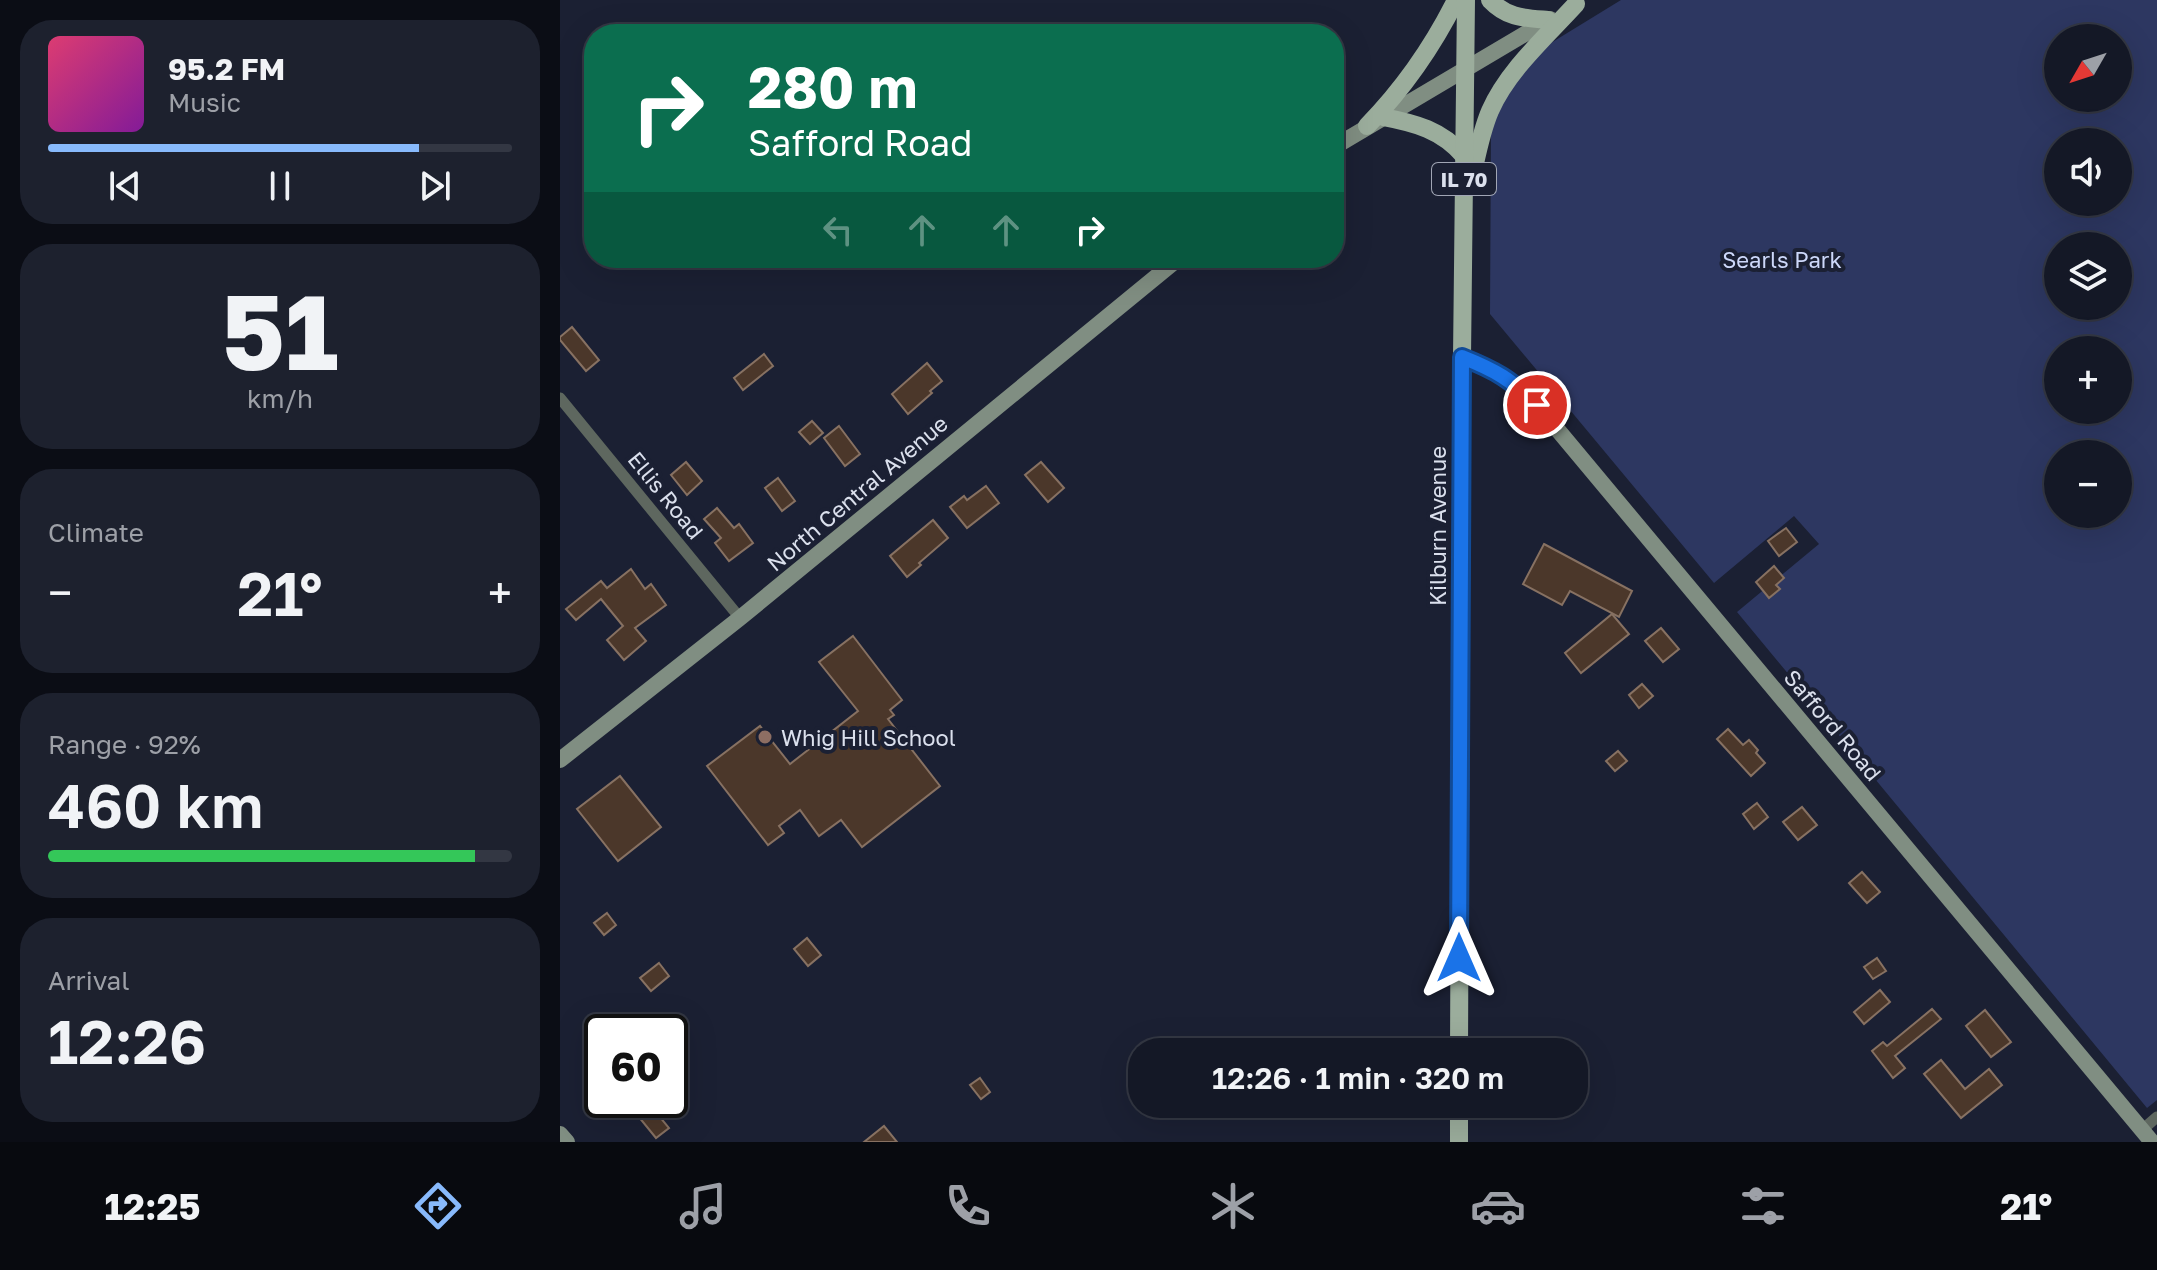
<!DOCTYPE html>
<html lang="en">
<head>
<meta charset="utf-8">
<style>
  body { margin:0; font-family:"Golos Text",sans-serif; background:#1d212e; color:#f1f3f6; height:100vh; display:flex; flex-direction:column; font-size:30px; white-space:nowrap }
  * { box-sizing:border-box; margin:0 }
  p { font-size:26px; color:#9da0a7 }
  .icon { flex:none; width:44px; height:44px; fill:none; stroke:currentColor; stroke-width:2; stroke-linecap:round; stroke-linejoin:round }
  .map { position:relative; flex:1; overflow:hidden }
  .details { display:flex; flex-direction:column; gap:20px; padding:20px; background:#0b0d15; width:560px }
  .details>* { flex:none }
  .hud { position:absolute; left:24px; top:24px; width:760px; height:244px; border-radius:32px; box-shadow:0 8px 32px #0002,0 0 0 2px #333743; background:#0b6e4f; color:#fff; overflow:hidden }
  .needle { width:52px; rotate:231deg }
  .fabs { position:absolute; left:1484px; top:24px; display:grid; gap:16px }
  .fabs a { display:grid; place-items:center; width:88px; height:88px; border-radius:50%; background:#141826; box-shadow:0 8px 32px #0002,0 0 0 2px #333743; font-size:40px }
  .speed { position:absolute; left:24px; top:1014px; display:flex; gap:16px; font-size:40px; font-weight:700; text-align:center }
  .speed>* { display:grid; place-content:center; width:104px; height:104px; border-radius:50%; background:#141826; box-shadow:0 8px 32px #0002,0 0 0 2px #333743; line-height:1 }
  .speed .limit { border:4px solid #111; border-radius:12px; background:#fff; color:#111 }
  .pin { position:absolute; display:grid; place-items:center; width:68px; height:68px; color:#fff; margin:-34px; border:4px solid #fff; border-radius:50%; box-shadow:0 2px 8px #0007 }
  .me { position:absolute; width:88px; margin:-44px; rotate:0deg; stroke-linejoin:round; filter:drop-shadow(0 0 6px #0008) }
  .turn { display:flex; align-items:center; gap:28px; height:168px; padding:0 32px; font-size:36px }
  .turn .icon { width:104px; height:104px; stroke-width:2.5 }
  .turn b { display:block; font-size:56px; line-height:68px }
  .lanes { display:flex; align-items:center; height:76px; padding:0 32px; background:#0003; justify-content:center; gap:40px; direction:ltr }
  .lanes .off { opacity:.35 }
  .big { font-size:60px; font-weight:600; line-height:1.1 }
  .details .widget { flex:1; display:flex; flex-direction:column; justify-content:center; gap:12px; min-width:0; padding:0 28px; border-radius:32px; background:#1d212e }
  .details .dial { align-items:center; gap:0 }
  .dial b { font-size:104px; line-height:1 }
  .song { display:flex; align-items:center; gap:24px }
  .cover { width:96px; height:96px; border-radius:12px; background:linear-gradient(135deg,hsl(340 70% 55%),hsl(290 70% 35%)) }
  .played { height:8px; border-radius:4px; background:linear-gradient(90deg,#88bafc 80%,#333743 80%) }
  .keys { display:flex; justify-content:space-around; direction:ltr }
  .heat { display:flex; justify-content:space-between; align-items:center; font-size:44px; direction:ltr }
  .charge { height:12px; border-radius:6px; background:linear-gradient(90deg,#34c759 92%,#333743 0) }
  .trip { position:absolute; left:568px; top:1038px; width:460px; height:80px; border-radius:32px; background:#141826; box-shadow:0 8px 32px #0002,0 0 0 2px #333743; font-weight:600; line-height:80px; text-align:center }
  .tabs { display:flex; height:128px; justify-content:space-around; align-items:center; background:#080a0f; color:#9da0a7 }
  .tabs .icon { width:56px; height:56px }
  .tabs .selected { color:#88bafc }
  .tabs b { font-size:36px; color:#f1f3f6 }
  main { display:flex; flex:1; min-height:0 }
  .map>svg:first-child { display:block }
  .green { fill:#2d3761; fill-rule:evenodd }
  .building { fill:#4b372a; stroke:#877162; stroke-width:2 }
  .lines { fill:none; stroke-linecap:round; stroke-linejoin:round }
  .street { stroke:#5e675f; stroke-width:11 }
  .secondary { stroke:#808e82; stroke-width:16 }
  .primary { stroke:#9bad9c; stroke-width:18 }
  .route-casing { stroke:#114b97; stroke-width:20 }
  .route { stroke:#1a73e8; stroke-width:14 }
  .education-dot { fill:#8d6e63; stroke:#1b2033; stroke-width:3 }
  .labels { text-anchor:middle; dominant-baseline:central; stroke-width:8; stroke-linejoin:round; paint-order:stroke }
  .shield { fill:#1b2033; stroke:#a1a6b5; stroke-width:2 }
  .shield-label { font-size:20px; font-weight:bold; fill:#dbe0ed }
  .park-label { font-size:22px; fill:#cdd8fa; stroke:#1b2033 }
  .street-label { font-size:22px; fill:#dbe0ed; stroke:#1b2033 }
  .poi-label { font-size:22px; fill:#dbe0ed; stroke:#1b2033; text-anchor:start }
</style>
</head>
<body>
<main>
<section class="details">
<div class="widget">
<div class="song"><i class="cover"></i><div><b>95.2 FM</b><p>Music</p></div></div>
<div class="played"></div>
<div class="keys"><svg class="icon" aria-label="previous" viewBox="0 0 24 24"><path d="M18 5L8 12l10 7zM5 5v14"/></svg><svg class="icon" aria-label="pause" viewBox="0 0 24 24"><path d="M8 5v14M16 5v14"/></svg><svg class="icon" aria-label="next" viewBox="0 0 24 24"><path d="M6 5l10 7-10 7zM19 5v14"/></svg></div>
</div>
<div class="widget dial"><b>51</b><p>km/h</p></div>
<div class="widget"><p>Climate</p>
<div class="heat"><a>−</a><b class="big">21°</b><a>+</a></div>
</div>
<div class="widget"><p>Range · 92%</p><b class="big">460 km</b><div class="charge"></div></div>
<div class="widget"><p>Arrival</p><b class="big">12:26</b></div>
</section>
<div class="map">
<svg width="1597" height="1142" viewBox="0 0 1597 1142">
  <rect width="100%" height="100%" fill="#1b2033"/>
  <path class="green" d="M1061,0h536v1100l-10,8 -410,-496 82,-68 -25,-28 -80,67 -224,-269 1,-187 16,-43 39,-38zM1498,38h60v60h-60zM1498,142h60v60h-60zM1498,246h60v60h-60zM1498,350h60v60h-60zM1498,454h60v60h-60z"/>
  <g class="building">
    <path d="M12,327l27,33 -13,11 -26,-31v-3z"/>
    <path d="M204,354l9,12 -30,24 -9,-12z"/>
    <path d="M367,363l15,18 -12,10 2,2 -24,21 -16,-20z"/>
    <path d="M252,421l11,12 -13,11 -11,-12z"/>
    <path d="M279,426l21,28 -15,12 -21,-28z"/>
    <path d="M126,462l16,19 -15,14 -16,-20z"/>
    <path d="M481,462l23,26 -16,14 -23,-27z"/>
    <path d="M218,478l17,23 -13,10 -17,-23z"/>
    <path d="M426,486l13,17 -32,25 -17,-21 14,-11 3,4z"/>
    <path d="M157,508l17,20 5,-4 14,19 -24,18 -14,-18 6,-5 -17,-19z"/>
    <path d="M373,520l15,18 -29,25 2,2 -14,12 -17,-21z"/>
    <path d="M1226,528l11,14 -18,14 -11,-15z"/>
    <path d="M984,544l88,47 -13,26 -49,-26 -8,14 -39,-21z"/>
    <path d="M1214,566l10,12 -8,7 4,4 -11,9 -13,-16z"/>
    <path d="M71,569l14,20 6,-5 15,21 -31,23 11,13 -22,19 -17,-20 16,-14 -22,-27 -25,21 -10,-11 35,-28 6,7z"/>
    <path d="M1052,614l17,20 -48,39 -16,-20z"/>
    <path d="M1101,628l18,21 -16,13 -18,-21z"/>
    <path d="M293,636l49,64 -12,10 4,5 -6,4 52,67 -78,61 -21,-27 -22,16 -19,-26 -21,16 5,7 -16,12 -61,-79 53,-40 30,38 68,-53 -39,-49z"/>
    <path d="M1082,684l11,12 -14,12 -10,-13z"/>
    <path d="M1168,729l15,16 6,-5 9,10 -2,3 9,10 -14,13 -34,-37z"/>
    <path d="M1058,751l9,10 -12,10 -9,-10z"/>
    <path d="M60,776l41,51 -43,34 -41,-52z"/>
    <path d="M1197,803l11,14 -14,12 -11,-15z"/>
    <path d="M1242,807l15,18 -19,15 -15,-18z"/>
    <path d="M1302,872l18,20 -13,11 -18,-20z"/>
    <path d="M47,913l9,12 -12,10 -10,-12z"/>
    <path d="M247,938l14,17 -13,11 -14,-17z"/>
    <path d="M1317,958l9,13 -13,8 -9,-12z"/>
    <path d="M99,963l10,13 -18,15 -11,-13z"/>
    <path d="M1320,990l10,12 -26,22 -10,-12z"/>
    <path d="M1372,1009l9,10 -46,37 10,12 -12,10 -21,-27 11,-9 4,4z"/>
    <path d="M1425,1010l26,32 -20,15 -25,-31z"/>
    <path d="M42,1046v38l-18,-24z"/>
    <path d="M1381,1060l24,29 24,-20 13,16 -41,33 -37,-44z"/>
    <path d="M420,1078l10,14 -9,7 -11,-14z"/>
    <path d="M65,1100h21l23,28 -13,10z"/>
    <path d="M324,1126l13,16h-33z"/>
  </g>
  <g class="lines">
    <g class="street">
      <path d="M0,398l180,220"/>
      <path d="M1582,1130l15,-13"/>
    </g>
    <g class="secondary">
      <path d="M774,147l216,-128"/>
      <path d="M902,357c34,14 48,22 75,48l615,737"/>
      <path d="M0,760l180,-142 439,-360"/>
      <path d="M0,1134l7,8"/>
    </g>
    <g class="primary">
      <path d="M930,0c17,18 34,18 58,20"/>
      <path d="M823,117c32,6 59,13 81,39"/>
      <path d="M807,126c37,-38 65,-78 89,-126"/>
      <path d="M912,177c5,-22 9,-45 18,-66 18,-41 56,-74 86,-107"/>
      <path d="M899,1052l3,-695 4,-357"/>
      <path d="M899,1142v-38"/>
    </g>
  </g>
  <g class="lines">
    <g class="route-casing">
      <path id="route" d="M899,958l3,-601c35,14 48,22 75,48"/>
    </g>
    <use href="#route" class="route"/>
  </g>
  <circle class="education-dot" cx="205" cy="737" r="8"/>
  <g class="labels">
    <rect class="shield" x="872" y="163" width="64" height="32" rx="6"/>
    <g class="shield-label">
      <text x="904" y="179">IL 70</text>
    </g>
    <g class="park-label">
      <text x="1222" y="259">Searls Park</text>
    </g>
    <g class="street-label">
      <text transform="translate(297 493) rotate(-40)">North Central Avenue</text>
      <text transform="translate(106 495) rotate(51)">Ellis Road</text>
      <text transform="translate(877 526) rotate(-90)">Kilburn Avenue</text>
      <text transform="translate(1273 725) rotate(50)">Safford Road</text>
    </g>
    <g class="poi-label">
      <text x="221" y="737">Whig Hill School</text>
    </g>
  </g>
</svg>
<div class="fabs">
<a><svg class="needle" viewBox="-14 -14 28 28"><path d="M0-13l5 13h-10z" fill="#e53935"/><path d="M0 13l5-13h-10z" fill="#9da0a7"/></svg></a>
<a><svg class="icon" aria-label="sound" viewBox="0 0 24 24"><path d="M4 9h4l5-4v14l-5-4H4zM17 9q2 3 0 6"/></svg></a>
<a><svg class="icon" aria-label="layers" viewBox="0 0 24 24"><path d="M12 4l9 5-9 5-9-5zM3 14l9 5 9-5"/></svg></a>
<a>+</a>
<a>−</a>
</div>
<div class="speed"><div class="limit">60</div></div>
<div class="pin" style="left:977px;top:405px;background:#d93025"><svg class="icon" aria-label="arrive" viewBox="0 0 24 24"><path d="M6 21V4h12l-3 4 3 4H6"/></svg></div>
<svg class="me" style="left:899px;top:958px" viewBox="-20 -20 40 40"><path d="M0-17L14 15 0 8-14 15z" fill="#1a73e8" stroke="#fff" stroke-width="4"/></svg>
<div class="trip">12:26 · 1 min · 320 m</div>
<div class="hud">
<div class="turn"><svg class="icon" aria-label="right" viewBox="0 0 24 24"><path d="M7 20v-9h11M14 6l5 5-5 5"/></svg><div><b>280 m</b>Safford Road</div></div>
<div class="lanes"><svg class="icon off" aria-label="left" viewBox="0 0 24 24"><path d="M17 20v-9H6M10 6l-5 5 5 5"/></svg><svg class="icon off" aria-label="ahead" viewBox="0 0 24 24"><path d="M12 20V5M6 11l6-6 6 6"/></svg><svg class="icon off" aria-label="ahead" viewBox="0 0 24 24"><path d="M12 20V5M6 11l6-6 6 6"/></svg><svg class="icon" aria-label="right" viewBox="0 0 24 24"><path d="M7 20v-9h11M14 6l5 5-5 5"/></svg></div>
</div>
</div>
</main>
<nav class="tabs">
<b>12:25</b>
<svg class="icon selected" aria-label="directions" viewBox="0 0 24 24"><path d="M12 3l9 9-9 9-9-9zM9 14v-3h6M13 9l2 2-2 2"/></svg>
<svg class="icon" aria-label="music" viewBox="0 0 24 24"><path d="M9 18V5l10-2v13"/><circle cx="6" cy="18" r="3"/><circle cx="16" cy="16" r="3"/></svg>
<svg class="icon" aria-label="phone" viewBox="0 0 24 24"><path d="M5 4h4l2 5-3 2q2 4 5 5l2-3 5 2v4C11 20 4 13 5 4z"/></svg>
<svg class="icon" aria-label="climate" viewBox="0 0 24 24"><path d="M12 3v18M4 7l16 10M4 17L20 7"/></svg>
<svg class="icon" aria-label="car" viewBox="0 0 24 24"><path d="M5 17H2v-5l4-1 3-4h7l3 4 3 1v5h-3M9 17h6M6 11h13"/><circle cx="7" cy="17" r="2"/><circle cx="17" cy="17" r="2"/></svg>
<svg class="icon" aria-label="filters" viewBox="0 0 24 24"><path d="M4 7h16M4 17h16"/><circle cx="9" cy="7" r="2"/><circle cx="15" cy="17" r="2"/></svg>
<b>21°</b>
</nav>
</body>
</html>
